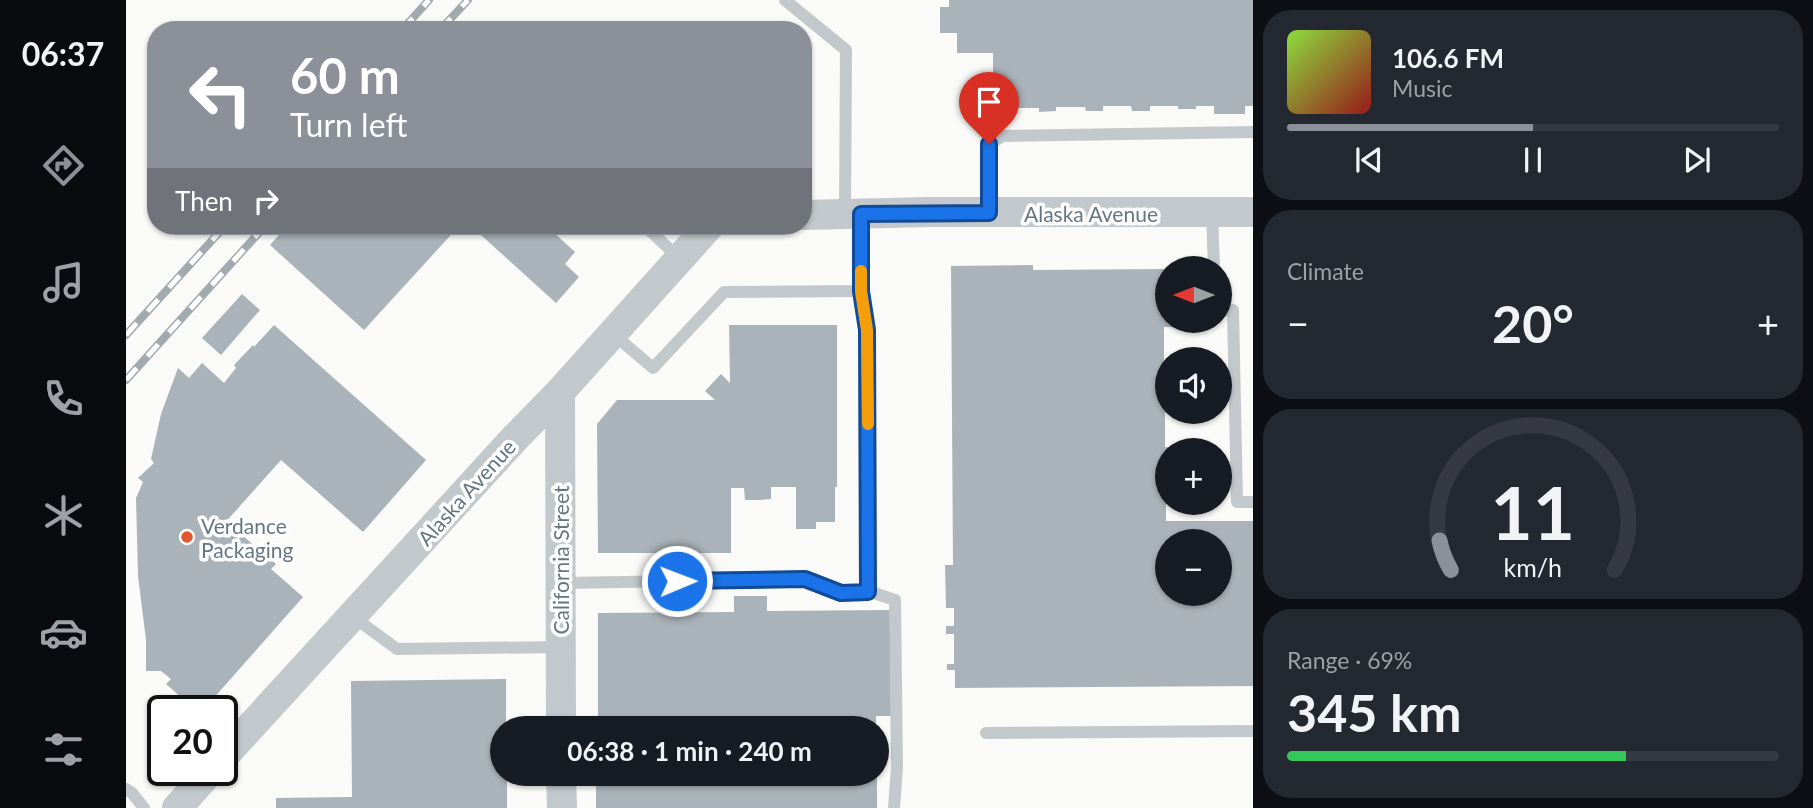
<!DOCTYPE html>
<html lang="en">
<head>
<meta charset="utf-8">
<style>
  body { margin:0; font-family:Lato,sans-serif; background:#242831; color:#f1f3f6; height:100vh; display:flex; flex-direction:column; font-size:26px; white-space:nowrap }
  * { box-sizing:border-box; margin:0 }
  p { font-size:23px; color:#9ea1a6 }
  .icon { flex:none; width:38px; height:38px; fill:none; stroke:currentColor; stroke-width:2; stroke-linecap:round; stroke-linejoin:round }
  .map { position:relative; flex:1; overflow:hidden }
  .side { display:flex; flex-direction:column; gap:10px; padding:10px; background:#0d0f14; width:560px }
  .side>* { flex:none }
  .banner { position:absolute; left:21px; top:21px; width:665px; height:214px; border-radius:28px; box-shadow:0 2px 5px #0004; background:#8c9099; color:#fff; overflow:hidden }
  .needle { width:46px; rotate:270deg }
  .controls { position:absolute; left:1029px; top:256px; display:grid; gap:14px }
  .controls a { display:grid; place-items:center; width:77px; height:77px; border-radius:50%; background:#171b24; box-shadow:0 2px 5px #0004; font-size:35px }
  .speed { position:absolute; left:21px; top:695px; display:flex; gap:14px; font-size:35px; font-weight:700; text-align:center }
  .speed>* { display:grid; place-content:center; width:91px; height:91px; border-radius:50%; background:#171b24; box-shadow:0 2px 5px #0004; line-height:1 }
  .speed .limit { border:4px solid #111; border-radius:10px; background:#fff; color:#111 }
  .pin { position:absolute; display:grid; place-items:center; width:60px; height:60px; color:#fff; margin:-72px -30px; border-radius:50% 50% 50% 0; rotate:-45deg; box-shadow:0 0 7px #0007 }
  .pin .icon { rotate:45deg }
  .me { position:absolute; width:77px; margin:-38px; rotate:89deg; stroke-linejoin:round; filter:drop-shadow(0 0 5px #0008) }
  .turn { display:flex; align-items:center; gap:24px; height:147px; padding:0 28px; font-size:32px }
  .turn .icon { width:91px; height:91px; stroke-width:2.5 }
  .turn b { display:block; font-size:49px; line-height:60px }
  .then { display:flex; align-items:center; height:66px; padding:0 28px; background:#0003; gap:14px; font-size:26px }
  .big { font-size:52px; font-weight:700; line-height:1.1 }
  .side .widget { flex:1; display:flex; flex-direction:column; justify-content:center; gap:10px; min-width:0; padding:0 24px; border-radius:28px; background:#242831 }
  .side .dial { align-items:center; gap:0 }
  .dial svg { height:182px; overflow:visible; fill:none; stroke:#363941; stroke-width:7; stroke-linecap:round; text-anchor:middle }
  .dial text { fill:#f1f3f6; stroke:none }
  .song { display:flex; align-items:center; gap:21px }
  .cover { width:84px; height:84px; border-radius:10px; background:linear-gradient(135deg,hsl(90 70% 55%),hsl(0 70% 35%)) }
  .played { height:7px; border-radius:4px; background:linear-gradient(90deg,#8c9099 50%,#363941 50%) }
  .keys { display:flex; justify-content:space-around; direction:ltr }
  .heat { display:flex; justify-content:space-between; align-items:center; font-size:38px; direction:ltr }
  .charge { height:10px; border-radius:5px; background:linear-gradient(90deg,#34c759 69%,#363941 0) }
  .trip { position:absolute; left:364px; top:716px; width:399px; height:70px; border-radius:35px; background:#171b24; box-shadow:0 2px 5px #0004; font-weight:700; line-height:70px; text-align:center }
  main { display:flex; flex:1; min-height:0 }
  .tabs { display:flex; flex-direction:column; width:126px; justify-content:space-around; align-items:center; background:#090b0e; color:#9ea1a6 }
  .tabs .icon { width:49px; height:49px }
  .tabs .selected { color:#8c9099 }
  .tabs b { font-size:32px; color:#f1f3f6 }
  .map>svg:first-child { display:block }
  .building { fill:#aab3b9; fill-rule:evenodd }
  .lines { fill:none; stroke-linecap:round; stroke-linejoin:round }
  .service { stroke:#c3c8cc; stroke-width:12 }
  .tertiary { stroke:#c3c8cc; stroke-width:30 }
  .rail-casing { stroke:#a2aab0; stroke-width:8 }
  .rail { stroke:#fff; stroke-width:5; stroke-dasharray:16; stroke-linecap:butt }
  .route-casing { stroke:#114b97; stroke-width:18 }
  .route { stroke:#1a73e8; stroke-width:12 }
  .slow { stroke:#f59e0b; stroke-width:12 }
  .poi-dot { fill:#e4572e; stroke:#fff; stroke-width:2.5 }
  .labels { text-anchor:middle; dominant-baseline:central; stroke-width:7; stroke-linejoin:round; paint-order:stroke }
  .street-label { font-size:21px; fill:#657683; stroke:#fff }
  .poi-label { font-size:21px; fill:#657683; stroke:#fff; text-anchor:start }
</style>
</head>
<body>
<main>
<nav class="tabs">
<b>06:37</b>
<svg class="icon selected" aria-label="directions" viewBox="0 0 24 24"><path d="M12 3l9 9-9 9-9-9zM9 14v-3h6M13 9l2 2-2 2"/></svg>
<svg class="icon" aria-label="music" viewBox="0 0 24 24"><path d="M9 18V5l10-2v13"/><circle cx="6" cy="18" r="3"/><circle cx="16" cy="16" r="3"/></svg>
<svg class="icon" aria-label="phone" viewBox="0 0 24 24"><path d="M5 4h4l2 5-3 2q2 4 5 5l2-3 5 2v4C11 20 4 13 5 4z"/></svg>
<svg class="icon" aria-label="climate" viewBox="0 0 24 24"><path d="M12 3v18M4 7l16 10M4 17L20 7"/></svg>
<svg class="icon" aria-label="car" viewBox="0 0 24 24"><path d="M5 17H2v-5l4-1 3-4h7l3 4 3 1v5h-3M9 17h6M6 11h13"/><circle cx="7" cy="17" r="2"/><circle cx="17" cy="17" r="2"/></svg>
<svg class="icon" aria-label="filters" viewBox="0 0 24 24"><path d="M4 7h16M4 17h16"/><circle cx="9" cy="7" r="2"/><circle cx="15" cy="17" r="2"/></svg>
</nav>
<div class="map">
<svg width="1127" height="808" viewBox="0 0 1127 808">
  <rect width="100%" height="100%" fill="#fafaf8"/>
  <g class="building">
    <path d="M823,0h304v106h-8v8h-31v-8h-18v3h-18v-3h-28v5h-18l-1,-5h-28v5h-17l-1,-4h-29v4l-17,1v-4h-46v-55h-36v-20h-17v-26h9z"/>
    <path d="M161,226h172l-95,104 -94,-85z"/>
    <path d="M345,226h92l-5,5 -3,-3 -3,3 23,21 -10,12 14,13 -23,26z"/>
    <path d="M907,265v5l134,-1v51h12v7h-15v58h3v20h-2v42h4v3h-2v10h-2v17h2v5h-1v39h87v165l-298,2v-18h-8v-6h7v-30h-8v-8h8v-18h-8l-1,-43h8l-2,-299zM1041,541h53v52h-53z"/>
    <path d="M116,294l18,16 -39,45 -19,-17z"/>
    <path d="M148,325l152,135 -63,72 -82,-72 -58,65 16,14 3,-4 34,29 -5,5 32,28 -99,112 -17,-14 -4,4 -17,-15 5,-5 -10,-8h-15v-31l-8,-64 -2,-78 7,-16 -5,-4 16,-15 -3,-4 10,-45 17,-46 11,10 13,-15 22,20 12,-15 -2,-3 19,-20 1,2z"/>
    <path d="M603,325h108v162h-2v35h-19v7h-20v-42h-25v12l-11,1h-15l-1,-12h-13v65h-133l-1,-129 20,-24h98l-10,-9 16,-17 9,9z"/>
    <path d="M608,596h33v15l123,-1 1,106h-15v12h-281v-12h3v-103l136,-1z"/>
    <path d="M380,679v49h-4v46h5v34h-231v-10l76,-1 -1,-116z"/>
    <rect x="470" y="774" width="281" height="34"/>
  </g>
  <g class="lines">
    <g class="service">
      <path d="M659,0l61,50 -1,164"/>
      <path d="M863,212v-68l14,-8 250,-4"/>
      <path d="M1086,213l2,55"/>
      <path d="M519,226l34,32"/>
      <path d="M1094,310h13l4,192h16"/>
      <path d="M486,333l41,35 71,-76 137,-1v-77"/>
      <path d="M435,583l244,-4 36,14 27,-2 -1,-261 -6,-39"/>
      <path d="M742,591l27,9 2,167 -3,41"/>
      <path d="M226,616l45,33 164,-2"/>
      <path d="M860,733l267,-2"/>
      <path d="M0,789l6,4 12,15"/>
    </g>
    <g class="tertiary">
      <path d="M677,215l126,-3h324"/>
      <path d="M434,392l1,336"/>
      <path d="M96,758l293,-320 45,-46 149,-166"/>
      <path d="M435,774l1,34"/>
      <path d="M51,808l34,-38"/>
    </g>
    <g class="rail-casing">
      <g id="rail">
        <path d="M276,30l27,-30"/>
        <path d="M314,30l28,-30"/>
        <path d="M0,335l99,-109"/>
        <path d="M0,380l139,-154"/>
      </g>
    </g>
    <use href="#rail" class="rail"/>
  </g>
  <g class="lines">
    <g class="route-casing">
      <path id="route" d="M551,581l128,-2 36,14 27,-1 -1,-262 -6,-39v-77l128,-1v-69"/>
    </g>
    <use href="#route" class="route"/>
    <path class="slow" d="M735,271v20l6,39 1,94"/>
  </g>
  <circle class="poi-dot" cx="61" cy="537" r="7"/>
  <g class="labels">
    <g class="street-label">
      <text x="965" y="213">Alaska Avenue</text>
      <text transform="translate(340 492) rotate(-48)">Alaska Avenue</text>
      <text transform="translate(434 560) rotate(-90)">California Street</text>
    </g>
    <g class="poi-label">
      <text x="75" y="525">Verdance<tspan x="75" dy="24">Packaging</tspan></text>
    </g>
  </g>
</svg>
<div class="controls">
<a><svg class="needle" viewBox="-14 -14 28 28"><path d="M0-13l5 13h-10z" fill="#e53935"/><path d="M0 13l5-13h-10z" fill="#9ea1a6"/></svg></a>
<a><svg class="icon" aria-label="sound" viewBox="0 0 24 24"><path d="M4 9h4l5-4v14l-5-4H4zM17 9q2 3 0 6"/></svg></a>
<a>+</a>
<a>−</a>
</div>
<div class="speed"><div class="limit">20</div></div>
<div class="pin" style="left:863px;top:144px;background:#d93025"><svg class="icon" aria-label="arrive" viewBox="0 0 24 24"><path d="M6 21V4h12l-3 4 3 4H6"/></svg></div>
<svg class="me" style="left:551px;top:581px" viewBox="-20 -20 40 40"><circle r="17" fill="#1a73e8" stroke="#fff" stroke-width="3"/><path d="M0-11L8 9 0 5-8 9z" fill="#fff"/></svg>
<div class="trip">06:38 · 1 min · 240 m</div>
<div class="banner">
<div class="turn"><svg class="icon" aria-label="left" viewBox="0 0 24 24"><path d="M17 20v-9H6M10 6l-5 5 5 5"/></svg><div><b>60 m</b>Turn left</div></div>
<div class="then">Then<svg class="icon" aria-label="right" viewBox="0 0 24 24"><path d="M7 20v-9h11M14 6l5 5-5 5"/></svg></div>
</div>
</div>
<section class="side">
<div class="widget">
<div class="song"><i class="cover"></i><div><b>106.6 FM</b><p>Music</p></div></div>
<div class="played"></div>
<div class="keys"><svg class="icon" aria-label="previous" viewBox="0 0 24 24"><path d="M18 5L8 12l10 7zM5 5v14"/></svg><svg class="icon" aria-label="pause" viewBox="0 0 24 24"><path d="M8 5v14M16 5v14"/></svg><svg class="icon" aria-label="next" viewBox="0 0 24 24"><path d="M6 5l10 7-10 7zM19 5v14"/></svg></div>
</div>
<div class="widget"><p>Climate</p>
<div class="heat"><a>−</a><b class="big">20°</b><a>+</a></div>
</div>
<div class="widget dial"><svg viewBox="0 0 100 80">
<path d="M14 69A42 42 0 1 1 86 69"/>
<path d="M14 69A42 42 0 0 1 9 56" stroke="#8c9099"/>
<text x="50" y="56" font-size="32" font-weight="700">11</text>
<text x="50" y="72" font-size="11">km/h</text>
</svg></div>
<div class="widget"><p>Range · 69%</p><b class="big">345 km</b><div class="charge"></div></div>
</section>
</main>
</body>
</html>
